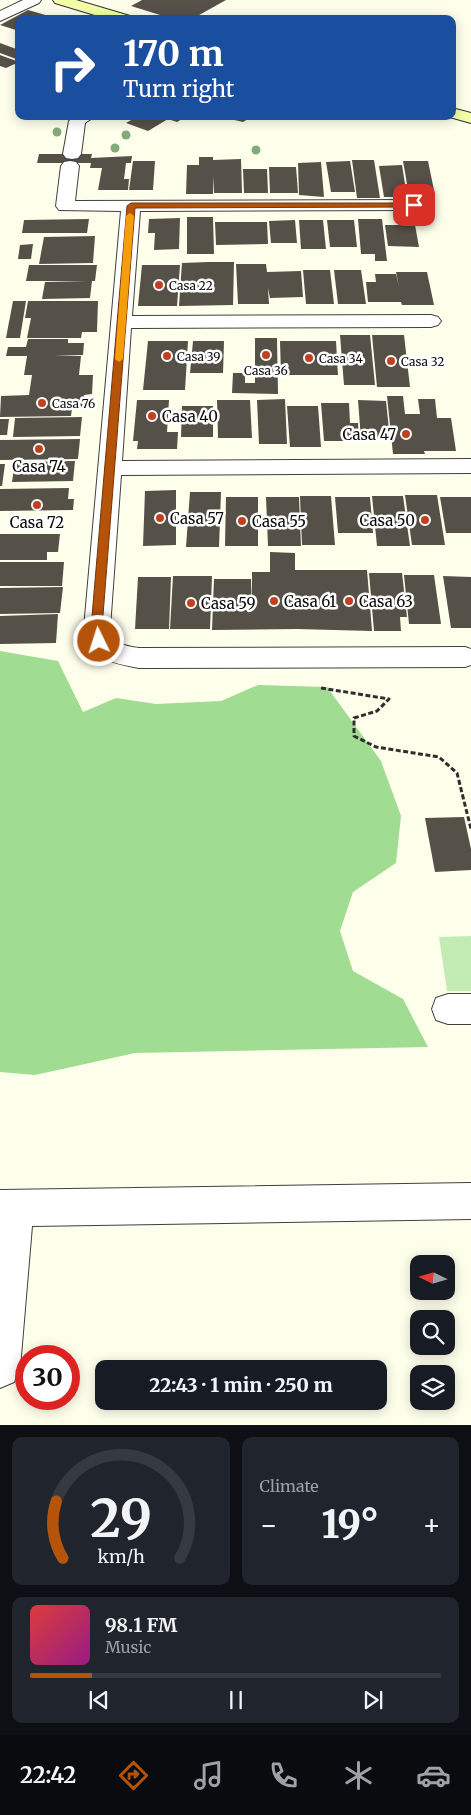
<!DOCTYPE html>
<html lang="en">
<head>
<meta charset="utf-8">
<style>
  body { margin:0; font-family:Merriweather,serif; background:#20242c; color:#f1f3f6; height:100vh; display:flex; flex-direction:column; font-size:19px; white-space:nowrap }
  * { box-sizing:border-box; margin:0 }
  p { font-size:16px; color:#9ea1a6 }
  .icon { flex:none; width:28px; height:28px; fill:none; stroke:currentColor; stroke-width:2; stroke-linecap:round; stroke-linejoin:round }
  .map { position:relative; height:1425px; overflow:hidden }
  .details { display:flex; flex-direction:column; gap:12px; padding:12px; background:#0d0f14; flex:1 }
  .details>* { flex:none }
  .hud { position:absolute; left:15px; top:15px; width:441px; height:105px; border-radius:10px; box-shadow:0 2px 12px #0003; background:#1a4fa0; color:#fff; overflow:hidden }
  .needle { width:32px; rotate:275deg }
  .tools { position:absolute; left:410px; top:1255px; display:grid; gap:10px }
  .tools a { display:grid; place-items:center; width:45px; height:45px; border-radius:10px; background:#171b24; box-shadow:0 2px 12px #0003; font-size:25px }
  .speed { position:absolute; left:15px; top:1345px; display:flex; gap:10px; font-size:25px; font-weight:700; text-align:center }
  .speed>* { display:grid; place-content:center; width:65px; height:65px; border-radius:50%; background:#171b24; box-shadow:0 2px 12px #0003; line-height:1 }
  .speed .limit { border:8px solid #d22; background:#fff; color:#111 }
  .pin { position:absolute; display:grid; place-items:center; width:42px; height:42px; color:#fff; margin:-21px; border-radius:10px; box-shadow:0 2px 8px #0006 }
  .me { position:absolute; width:55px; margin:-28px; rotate:356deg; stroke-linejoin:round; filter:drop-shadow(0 0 4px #0008) }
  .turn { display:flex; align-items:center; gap:18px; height:105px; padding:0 25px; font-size:22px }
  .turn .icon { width:65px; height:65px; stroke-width:2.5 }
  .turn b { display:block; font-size:35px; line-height:42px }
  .big { font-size:38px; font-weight:800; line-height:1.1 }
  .details .card { flex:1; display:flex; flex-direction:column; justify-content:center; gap:8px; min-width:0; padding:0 18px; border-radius:10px; background:#20242c }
  .details .dial { align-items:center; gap:0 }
  .dial svg { height:130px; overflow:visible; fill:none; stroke:#363941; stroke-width:7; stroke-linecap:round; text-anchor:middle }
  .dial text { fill:#f1f3f6; stroke:none }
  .song { display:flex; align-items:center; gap:15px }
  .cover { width:60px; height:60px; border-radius:8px; background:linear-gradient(135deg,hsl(0 70% 55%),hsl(310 70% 35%)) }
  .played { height:5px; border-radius:2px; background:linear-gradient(90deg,#b45309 15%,#363941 15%) }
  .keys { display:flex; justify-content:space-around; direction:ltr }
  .heat { display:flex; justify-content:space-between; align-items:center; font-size:28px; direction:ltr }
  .details .tiles { flex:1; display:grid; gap:12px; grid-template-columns:1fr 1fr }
  .card:last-child { grid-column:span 2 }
  .trip { position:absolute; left:95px; top:1360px; width:292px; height:50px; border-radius:10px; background:#171b24; box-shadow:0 2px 12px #0003; font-weight:800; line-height:50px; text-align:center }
  .tab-bar { display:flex; height:80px; justify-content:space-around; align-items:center; background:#090b0e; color:#9ea1a6 }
  .tab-bar .icon { width:35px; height:35px }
  .tab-bar .on { color:#b45309 }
  .tab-bar b { font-size:22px; color:#f1f3f6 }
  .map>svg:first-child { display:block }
  .green { fill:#c3ebb4 }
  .forest { fill:#a1dc93 }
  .building { fill:#555148 }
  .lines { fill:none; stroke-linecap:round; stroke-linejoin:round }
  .street-casing { stroke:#3f3f3f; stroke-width:2 }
  .secondary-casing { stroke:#2e2e2e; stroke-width:2 }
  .path { stroke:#2e2e2e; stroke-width:3; stroke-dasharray:5 2.5; stroke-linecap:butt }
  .street { fill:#fff; fill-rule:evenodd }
  .secondary { fill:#f3ffa6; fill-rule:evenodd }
  .tree { fill:#81ab7a }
  .route { fill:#b45309; stroke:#753606 }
  .slow { fill:#f59e0b }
  .poi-dot { fill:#c1401f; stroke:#fff; stroke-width:2 }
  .labels { text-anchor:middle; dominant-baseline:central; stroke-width:5; stroke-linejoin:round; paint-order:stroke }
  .far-poi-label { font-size:12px; fill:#0c0c0c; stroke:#fff; text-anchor:start }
  .poi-label { font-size:15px; fill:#0c0c0c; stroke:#fff; text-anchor:start }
</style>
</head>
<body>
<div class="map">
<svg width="471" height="1425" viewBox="0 0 471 1425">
  <rect width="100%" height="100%" fill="#feffeb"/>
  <path class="green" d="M471,936v55h-24l-8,-54z"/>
  <path class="forest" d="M0,651l58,10 25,51 33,-14 40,6 65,-3 37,-16 69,2 54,74 20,55 -5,47 -43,29 -13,39 13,40 50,28 25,48 -293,6 -100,22 -35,-3z"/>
  <g class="building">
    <path d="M142,0h84l-34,19h-19l-42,-13z"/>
    <path d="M28,10l21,6 -4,3h-26v12l-19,-6z"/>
    <path d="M0,43l19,7v10l-19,-7z"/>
    <path d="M0,55l19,7 -13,6 -6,-2z"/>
    <path d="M138,116h49l-10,6 -9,-3 -20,12 -22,-8z"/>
    <path d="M229,116h24l-10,6 -17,-4z"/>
    <path d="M39,154h53l-1,4 41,-2 -1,7h-5l-2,16h5l-1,11h-30l4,-22h-12l1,-5h-54z"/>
    <path d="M199,157h14v3l28,-1 1,34h-28l-1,-17v18h-27l1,-29h12z"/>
    <path d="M352,160h22l6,38h-23z"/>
    <path d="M133,161h22l-2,29h-24z"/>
    <path d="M350,161l5,31h-24l-5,-30z"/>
    <path d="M403,161h25l7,34h-26z"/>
    <path d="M321,162l3,35 -25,-2 -1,-32z"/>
    <path d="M402,165l5,32h-23l-5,-31z"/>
    <path d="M269,167h27l2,26h-28z"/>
    <path d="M243,169h24l1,24h-24z"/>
    <path d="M187,217h26l1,37h-27z"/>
    <path d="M180,218l-1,31 -25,1 1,-17h-7l1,-14z"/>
    <path d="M89,219l-2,14h-65l2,-13z"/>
    <path d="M358,219h24l5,42h-12v-7h-14z"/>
    <path d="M295,220l2,23h-26l-2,-22z"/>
    <path d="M299,220h24l3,29h-25z"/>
    <path d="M327,220h27l3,27h-27z"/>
    <path d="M215,222h52l1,22 -52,1z"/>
    <path d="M385,225h30l4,22 -31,-1z"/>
    <path d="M95,236l-2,27 -54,1 5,-27z"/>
    <path d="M33,244l-2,15h-13l2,-14z"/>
    <path d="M208,262h26l-1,43 -54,1 3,-43z"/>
    <path d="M236,264h30l1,8 34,-1 2,26 -33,1 -2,-10 1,16h-31z"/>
    <path d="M29,265h68l-2,16h-3l-2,17 -48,1 3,-17 41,-1h-60z"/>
    <path d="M142,265h38l-3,41h-39z"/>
    <path d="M303,270h27l4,34h-28z"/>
    <path d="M334,270h27l5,34h-28z"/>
    <path d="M396,272h31l7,33h-32l-1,-3h-33l-2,-20h10l-1,-8h21l3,13z"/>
    <path d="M13,301h13l-6,37h-14z"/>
    <path d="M28,301h70l-1,31h-15l-1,6h-54l4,-20h-6z"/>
    <path d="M340,335h30l5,50h-31z"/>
    <path d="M372,335h32l6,52h-33z"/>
    <path d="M255,338h22l1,56 -46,-1 1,-20h12v10h10z"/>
    <path d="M28,339h40v4h16l-1,12h-29l27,1 -2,19h14l-1,19 -8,1 -1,12 -11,1 -1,8 -71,1 1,-21 28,-1 3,-20h-8l3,-19h-21l2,-9h18z"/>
    <path d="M148,341h40l-3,49h-42z"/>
    <path d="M193,341h31l-1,32h-33z"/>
    <path d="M280,341h56l2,34h-57z"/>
    <path d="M387,396h16l2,18h15l-2,-15h17l2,19h14l5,33h-32l1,3h-32z"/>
    <path d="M285,399l2,45h-28l-2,-44z"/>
    <path d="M137,400h32l-2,32h11l-1,17h-40l1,-8h-5z"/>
    <path d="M217,400h33l2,38h-34z"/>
    <path d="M358,400l28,1 4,38h-29z"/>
    <path d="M321,403h28l1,20h8l1,18h-35z"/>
    <path d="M182,406h31v31h-32z"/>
    <path d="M287,406h31l3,41h-31z"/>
    <path d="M82,417l-2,19 -67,1 2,-19z"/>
    <path d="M0,419h9l-2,16h-7z"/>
    <path d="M80,439l-2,20 -78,1v-20z"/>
    <path d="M75,461l-2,20 -61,1 3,-20z"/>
    <path d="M0,464h5l-3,22h-2z"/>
    <path d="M69,488l-1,11h6l-1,11 -73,1v-22z"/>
    <path d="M176,490v55l-33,1 2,-55z"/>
    <path d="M190,492h31l-2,55h-33z"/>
    <path d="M405,495h32l8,50h-33z"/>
    <path d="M300,496h31l4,49h-33z"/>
    <path d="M372,496h31l7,50h-33z"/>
    <path d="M226,497h32v49h-33z"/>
    <path d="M266,497h33l2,49h-33z"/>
    <path d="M335,497h35l3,36h-35z"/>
    <path d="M440,497h31v36h-25z"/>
    <path d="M0,534h60l-2,18h-11v8h-47z"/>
    <path d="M270,552l25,1v17h72l5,61 -75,-2 -85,1 2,-51h37l1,30v-37h18z"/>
    <path d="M0,562h64l-2,24h-62z"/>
    <path d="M369,573h33l5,44h-7l1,14h-27z"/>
    <path d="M404,575h30l7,49h-32z"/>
    <path d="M173,576h39l-2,53h-40z"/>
    <path d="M443,576l28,1v51h-20z"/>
    <path d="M138,577h33l-2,52h-34z"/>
    <path d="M63,587l-3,26 -60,1v-26z"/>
    <path d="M58,614l-2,29 -56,1v-28z"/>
    <path d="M464,817l7,32v21l-36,2 -10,-54z"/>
  </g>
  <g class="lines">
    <g class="street-casing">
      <g id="street">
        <path d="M23,0h18l-2,3 -39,18v-10z"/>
        <path d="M74,116h21l-10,7 -4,31 -3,4 -6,1 -6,-1 -3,-4 6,-33z"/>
        <path d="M70,161l6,1 3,4 -4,35 339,-1 6,1 3,4 -3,4 -6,1 -274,1 -8,105 299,-1 7,2 3,4 -3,4 -7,2 -300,1 -9,133 349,-2v14l-350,2 -11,153c5,16 14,18 29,20l326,-1 6,2v16l-6,2 -326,1c-29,-5 -47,-9 -55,-40l37,-417 -62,-1 -3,-4 5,-40 3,-4z"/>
        <path d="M448,994h23v30h-23l-12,-4 -4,-11 4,-11z"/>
        <path d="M471,1183v36l-439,7 -12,142 -6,14 -14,6v-198z"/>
      </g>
    </g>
    <g class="secondary-casing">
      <g id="secondary">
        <path d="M53,0h23l54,16 2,3h-24l-53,-16z"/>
        <path d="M452,108l19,5v10l-25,-7h6z"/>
      </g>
    </g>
    <path class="path" d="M321,688l68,11 -12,12 -23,7v18l22,11 63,10 18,16 14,56"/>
    <use href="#street" class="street"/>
    <use href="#secondary" class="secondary"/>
  </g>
  <g class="tree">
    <circle cx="57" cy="132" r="4.5"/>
    <circle cx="126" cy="135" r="4.5"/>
    <circle cx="115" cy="148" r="4.5"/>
    <circle cx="256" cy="150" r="4.5"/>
  </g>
  <path class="route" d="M131,203h283l4,2 -4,2 -279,1 -33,420 3,13 -6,4 -5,-4 -3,-13 36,-422z"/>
  <path class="slow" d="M130,213l4,3 -11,143 -4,3 -4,-3 11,-143z"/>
  <g class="poi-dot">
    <circle cx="159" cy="285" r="5"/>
    <circle cx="266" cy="355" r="5"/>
    <circle cx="167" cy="356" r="5"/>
    <circle cx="309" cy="358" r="5"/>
    <circle cx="391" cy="361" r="5"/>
    <circle cx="42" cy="403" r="5"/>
    <circle cx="152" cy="416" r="5"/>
    <circle cx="406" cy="434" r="5"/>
    <circle cx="39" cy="449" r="5"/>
    <circle cx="37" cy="505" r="5"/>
    <circle cx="160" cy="518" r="5"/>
    <circle cx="425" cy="520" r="5"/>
    <circle cx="242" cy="521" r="5"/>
    <circle cx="274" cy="601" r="5"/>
    <circle cx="349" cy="601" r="5"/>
    <circle cx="191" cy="603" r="5"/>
  </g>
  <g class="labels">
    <g class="far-poi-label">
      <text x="169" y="285">Casa 22</text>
      <text x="177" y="356">Casa 39</text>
      <text x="319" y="358">Casa 34</text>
      <text x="401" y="361">Casa 32</text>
      <text x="266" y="370" text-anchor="middle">Casa 36</text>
      <text x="52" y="403">Casa 76</text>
    </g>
    <g class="poi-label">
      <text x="162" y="416">Casa 40</text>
      <text x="396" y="434" text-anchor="end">Casa 47</text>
      <text x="39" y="466" text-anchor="middle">Casa 74</text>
      <text x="170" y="518">Casa 57</text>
      <text x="415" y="520" text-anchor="end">Casa 50</text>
      <text x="252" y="521">Casa 55</text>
      <text x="37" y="522" text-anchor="middle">Casa 72</text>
      <text x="284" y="601">Casa 61</text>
      <text x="359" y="601">Casa 63</text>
      <text x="201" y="603">Casa 59</text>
    </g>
  </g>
</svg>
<div class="tools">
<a><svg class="needle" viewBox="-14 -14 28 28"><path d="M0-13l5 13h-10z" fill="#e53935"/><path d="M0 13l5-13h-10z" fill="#9ea1a6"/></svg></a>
<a><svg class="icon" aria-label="search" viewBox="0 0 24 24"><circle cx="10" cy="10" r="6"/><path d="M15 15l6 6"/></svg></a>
<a><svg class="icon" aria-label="layers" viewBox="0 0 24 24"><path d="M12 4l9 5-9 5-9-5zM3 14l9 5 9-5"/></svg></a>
</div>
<div class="speed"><div class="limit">30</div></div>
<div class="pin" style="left:414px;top:205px;background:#d93025"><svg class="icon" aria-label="arrive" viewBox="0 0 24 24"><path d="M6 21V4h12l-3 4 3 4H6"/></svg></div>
<svg class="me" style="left:99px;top:641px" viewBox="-20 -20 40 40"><circle r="17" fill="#b45309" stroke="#fff" stroke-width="3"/><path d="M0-11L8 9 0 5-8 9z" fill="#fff"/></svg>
<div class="trip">22:43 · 1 min · 250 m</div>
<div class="hud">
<div class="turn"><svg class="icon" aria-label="right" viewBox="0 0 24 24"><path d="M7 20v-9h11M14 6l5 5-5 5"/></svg><div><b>170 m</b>Turn right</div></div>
</div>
</div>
<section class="details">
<div class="tiles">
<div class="card dial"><svg viewBox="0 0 100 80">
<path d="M14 69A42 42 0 1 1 86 69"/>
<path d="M14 69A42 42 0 0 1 10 34" stroke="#b45309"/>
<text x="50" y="56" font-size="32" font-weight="700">29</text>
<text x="50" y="72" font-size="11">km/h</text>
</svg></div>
<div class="card"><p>Climate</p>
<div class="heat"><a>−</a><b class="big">19°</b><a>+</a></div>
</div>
<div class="card">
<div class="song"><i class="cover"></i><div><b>98.1 FM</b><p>Music</p></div></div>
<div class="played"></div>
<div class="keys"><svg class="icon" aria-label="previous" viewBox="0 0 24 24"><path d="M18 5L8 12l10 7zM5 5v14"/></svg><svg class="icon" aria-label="pause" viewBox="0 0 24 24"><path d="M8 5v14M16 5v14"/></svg><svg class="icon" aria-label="next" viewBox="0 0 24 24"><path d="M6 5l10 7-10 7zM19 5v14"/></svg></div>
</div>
</div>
</section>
<nav class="tab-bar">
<b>22:42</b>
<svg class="icon on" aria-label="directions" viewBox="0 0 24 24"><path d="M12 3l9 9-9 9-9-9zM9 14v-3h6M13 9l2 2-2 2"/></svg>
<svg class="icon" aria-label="music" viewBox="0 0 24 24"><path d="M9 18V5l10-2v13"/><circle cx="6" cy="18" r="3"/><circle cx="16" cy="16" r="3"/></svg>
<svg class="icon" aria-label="phone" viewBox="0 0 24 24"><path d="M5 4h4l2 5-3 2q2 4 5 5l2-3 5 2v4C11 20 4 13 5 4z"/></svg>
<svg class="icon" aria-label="climate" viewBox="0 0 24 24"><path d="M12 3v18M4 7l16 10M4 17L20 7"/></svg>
<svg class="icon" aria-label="car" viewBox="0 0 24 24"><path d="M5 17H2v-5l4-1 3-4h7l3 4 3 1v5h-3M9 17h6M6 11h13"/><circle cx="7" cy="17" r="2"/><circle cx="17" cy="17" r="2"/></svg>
</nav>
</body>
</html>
